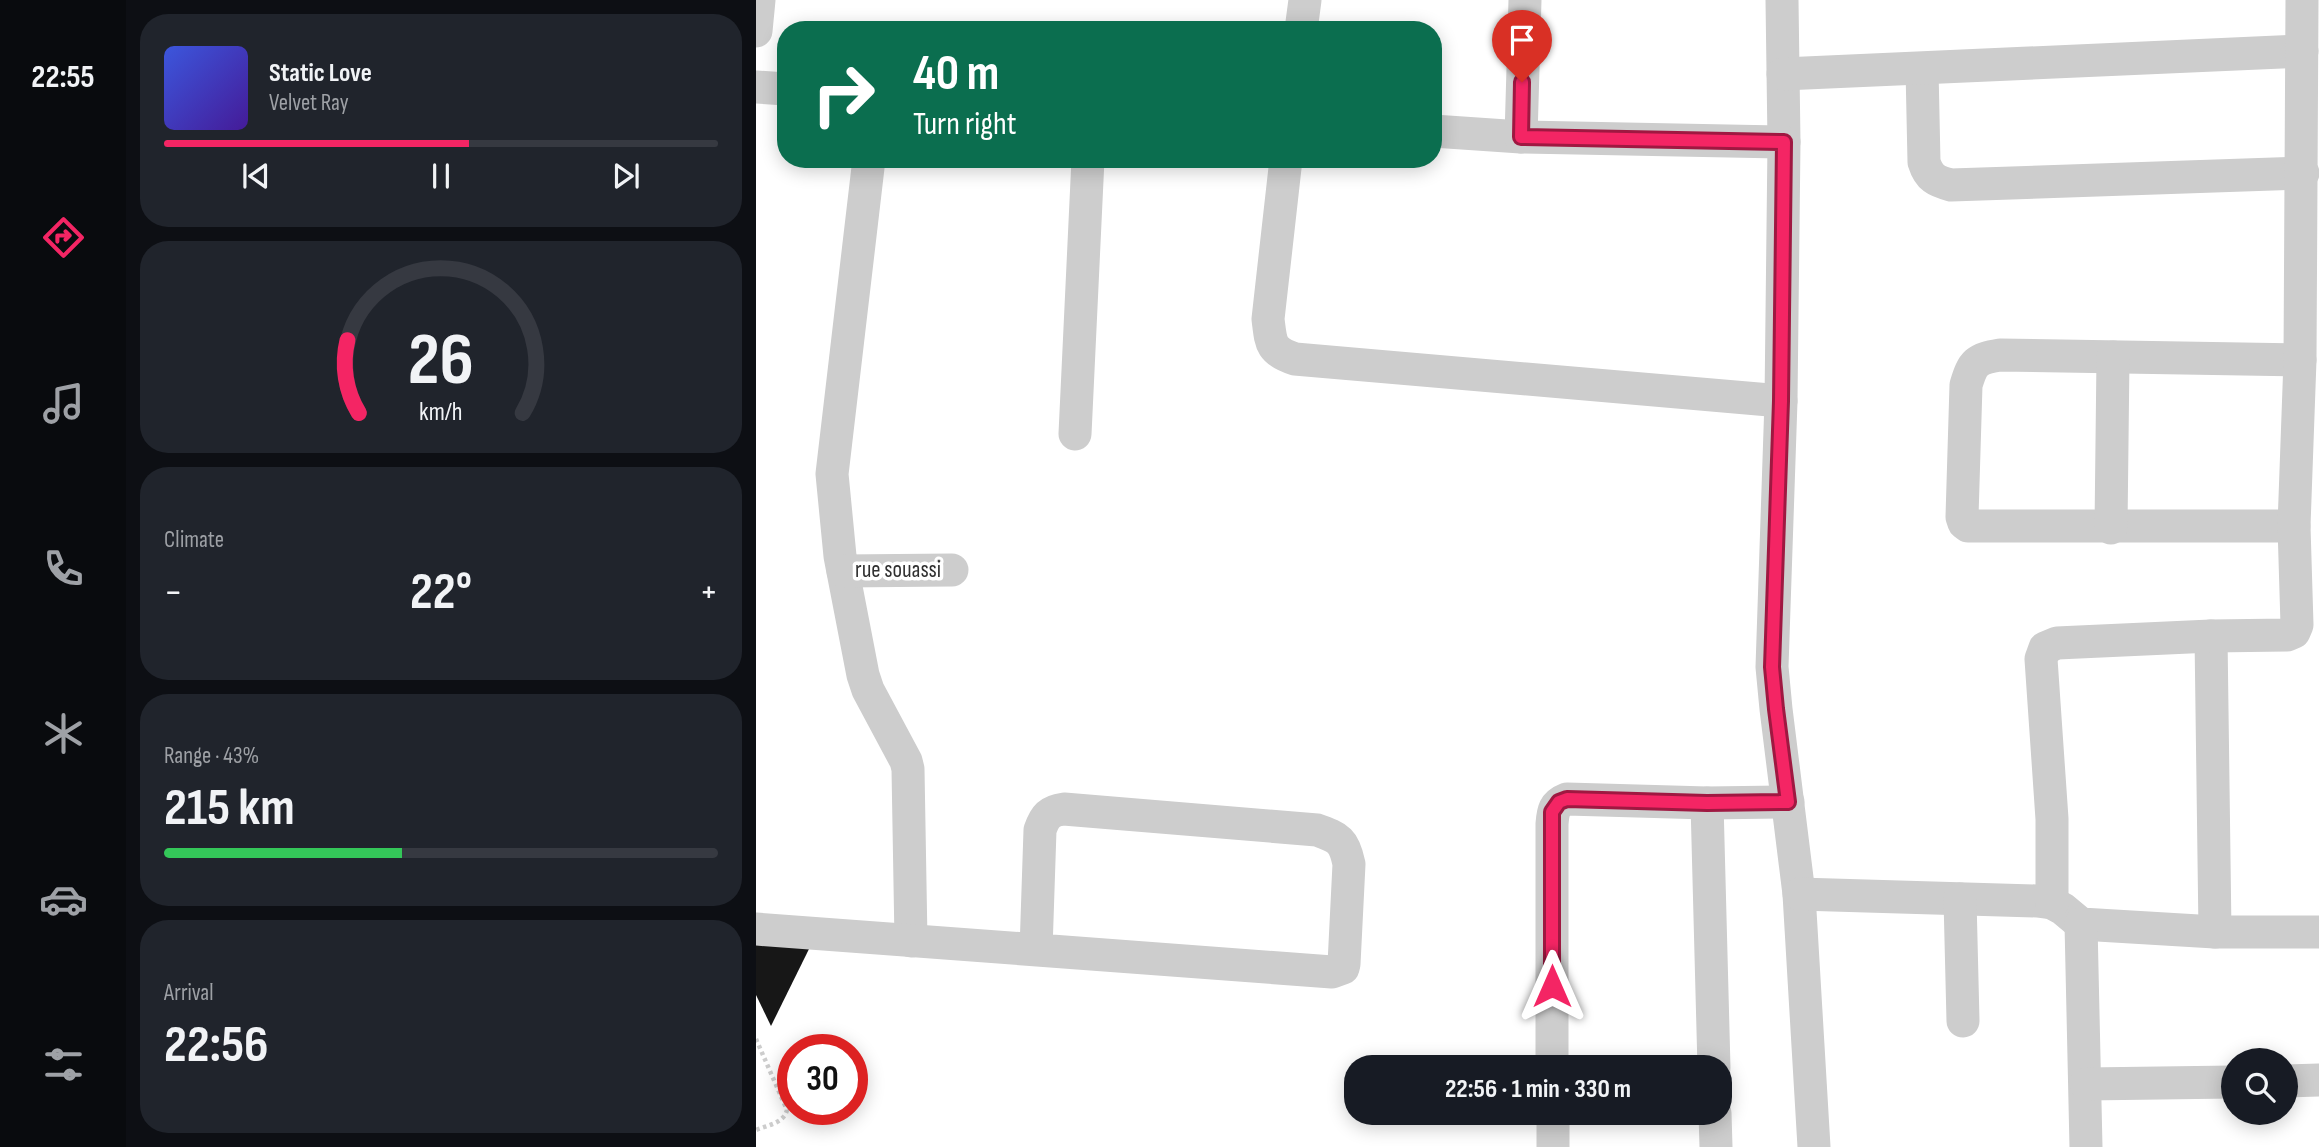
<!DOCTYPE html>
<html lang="en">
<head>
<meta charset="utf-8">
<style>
  body { margin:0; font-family:"Sofia Sans Condensed",sans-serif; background:#20242c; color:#f1f3f6; height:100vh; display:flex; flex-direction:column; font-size:26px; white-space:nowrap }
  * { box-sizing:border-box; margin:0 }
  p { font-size:23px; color:#9ea1a6 }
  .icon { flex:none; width:38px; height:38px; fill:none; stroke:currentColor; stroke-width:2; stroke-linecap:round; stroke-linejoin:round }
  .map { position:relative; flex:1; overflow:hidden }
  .panel { display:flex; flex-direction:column; gap:14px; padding:14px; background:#0d0f14; width:630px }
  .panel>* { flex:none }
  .top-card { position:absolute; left:21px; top:21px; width:665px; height:147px; border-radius:28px; box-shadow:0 4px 18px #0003; background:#0b6e4f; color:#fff; overflow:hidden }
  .controls { position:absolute; left:1465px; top:1048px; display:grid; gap:14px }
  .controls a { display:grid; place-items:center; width:77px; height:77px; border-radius:50%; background:#171b24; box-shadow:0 4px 18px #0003; font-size:35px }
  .speed { position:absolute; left:21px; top:1034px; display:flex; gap:14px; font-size:35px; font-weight:700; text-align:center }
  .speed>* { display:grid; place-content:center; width:91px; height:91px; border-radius:50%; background:#171b24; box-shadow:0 4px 18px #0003; line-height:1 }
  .speed .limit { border:10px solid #d22; background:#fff; color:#111 }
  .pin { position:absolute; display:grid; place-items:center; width:60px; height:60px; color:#fff; margin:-72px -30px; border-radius:50% 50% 50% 0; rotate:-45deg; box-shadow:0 0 7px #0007 }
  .pin .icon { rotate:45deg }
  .me { position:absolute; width:77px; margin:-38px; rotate:0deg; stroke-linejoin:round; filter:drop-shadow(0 0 5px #0008) }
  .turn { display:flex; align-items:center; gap:24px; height:147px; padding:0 21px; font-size:32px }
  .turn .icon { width:91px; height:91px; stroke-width:2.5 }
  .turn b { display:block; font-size:49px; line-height:60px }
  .big { font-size:52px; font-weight:700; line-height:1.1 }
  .panel .widget { flex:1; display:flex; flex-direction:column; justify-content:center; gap:10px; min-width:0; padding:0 24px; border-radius:28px; background:#20242c }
  .panel .dial { align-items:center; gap:0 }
  .dial svg { height:182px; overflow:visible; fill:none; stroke:#363941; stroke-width:7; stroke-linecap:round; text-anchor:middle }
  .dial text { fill:#f1f3f6; stroke:none }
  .song { display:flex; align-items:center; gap:21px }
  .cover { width:84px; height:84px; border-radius:10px; background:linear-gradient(135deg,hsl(230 70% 55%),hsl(260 70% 35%)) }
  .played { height:7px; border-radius:4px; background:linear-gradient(90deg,#f42564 55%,#363941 55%) }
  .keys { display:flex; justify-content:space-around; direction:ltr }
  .heat { display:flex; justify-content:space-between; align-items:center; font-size:38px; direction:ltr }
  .charge { height:10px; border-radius:5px; background:linear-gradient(90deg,#34c759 43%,#363941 0) }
  .trip { position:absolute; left:588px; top:1055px; width:388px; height:70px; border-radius:28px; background:#171b24; box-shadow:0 4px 18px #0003; font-weight:700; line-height:70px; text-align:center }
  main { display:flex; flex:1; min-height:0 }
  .dock { display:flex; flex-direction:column; width:126px; justify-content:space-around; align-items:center; background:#090b0e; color:#9ea1a6 }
  .dock .icon { width:49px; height:49px }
  .dock .active { color:#f42564 }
  .dock b { font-size:32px; color:#f1f3f6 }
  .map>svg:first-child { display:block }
  .building { fill:#171717 }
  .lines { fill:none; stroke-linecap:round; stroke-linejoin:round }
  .path { stroke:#cdcdcd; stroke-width:4.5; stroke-dasharray:3.5 3.5; stroke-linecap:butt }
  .minor { stroke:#cdcdcd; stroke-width:33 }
  .route-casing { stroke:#9f1841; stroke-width:18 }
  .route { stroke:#f42564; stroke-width:12 }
  .labels { text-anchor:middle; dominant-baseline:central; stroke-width:7; stroke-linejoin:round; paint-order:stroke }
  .street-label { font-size:23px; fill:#303030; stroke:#fff }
</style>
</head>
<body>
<main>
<nav class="dock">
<b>22:55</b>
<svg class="icon active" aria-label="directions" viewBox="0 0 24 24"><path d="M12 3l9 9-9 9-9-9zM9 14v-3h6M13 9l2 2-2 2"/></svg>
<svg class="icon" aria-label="music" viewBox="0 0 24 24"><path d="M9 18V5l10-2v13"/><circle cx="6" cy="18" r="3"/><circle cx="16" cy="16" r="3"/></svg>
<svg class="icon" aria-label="phone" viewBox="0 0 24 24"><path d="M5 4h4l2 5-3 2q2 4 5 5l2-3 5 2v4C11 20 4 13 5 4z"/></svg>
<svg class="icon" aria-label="climate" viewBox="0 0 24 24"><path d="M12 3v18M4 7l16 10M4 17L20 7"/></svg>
<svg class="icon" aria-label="car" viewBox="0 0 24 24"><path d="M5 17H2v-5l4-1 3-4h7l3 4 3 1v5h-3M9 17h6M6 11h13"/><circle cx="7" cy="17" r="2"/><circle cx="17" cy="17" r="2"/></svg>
<svg class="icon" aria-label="filters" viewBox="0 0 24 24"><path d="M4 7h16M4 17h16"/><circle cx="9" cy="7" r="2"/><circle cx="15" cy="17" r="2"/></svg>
</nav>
<section class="panel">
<div class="widget">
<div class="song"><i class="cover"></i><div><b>Static Love</b><p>Velvet Ray</p></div></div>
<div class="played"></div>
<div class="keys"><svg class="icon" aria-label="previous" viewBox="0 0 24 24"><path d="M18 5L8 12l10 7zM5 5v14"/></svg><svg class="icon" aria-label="pause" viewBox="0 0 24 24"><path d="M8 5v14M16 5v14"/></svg><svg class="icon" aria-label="next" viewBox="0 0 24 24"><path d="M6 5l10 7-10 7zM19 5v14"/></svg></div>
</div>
<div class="widget dial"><svg viewBox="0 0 100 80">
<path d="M14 69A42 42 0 1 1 86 69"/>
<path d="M14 69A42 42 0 0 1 9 37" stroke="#f42564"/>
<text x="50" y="56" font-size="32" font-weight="700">26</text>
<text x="50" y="72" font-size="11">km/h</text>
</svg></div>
<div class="widget"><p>Climate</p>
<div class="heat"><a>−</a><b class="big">22°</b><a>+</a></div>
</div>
<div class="widget"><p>Range · 43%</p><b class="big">215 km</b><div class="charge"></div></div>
<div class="widget"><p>Arrival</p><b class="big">22:56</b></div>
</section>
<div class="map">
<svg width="1563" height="1147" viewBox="0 0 1563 1147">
  <rect width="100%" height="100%" fill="#fff"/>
  <path class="building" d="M0,942l53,7 -38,77 -15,-31z"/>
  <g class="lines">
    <path class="path" d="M0,1039l31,71c-3,13 -19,15 -31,20"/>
    <g class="minor">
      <path d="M1026,0l2,142 -3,259 -9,266 4,42 23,185 15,253"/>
      <path d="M545,30l4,-30"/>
      <path d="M0,31l3,-31"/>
      <path d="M1166,69l2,93c5,16 12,19 27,23l352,-12"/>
      <path d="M1027,74l519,-23"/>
      <path d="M0,87l30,2"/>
      <path d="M677,131l88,6 263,5"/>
      <path d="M765,137l4,-137"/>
      <path d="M113,159l-37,315 8,82 23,119 5,15 38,71 2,8 3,172"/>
      <path d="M530,159l-18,160c3,24 2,32 27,40l486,42"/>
      <path d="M319,434l13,-275"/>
      <path d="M1538,526h-326l-4,-3 -2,-6 4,-132c7,-23 10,-26 34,-30l300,5"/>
      <path d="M1355,528l2,-171"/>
      <path d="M87,571l109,-1"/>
      <path d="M1455,636l4,296"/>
      <path d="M951,803l7,265"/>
      <path d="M1043,894l238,7 15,2 11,6 18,15 134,8h104"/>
      <path d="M1204,899l3,122"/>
      <path d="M1296,903v-84l-11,-160 4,-11 12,-5 154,-7 76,-1 7,-3 3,-7 -3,-99 6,-166 2,-360"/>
      <path d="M1325,924l5,223"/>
      <path d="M0,929l576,43 11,-4 1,-4 5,-100c-5,-24 -10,-26 -32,-34l-253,-21c-15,2 -19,7 -24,21l-4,120"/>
      <path d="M796,1068v-244c1,-13 2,-20 15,-25l140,4 81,-1"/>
      <path d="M1530,1081l33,-1"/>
      <path d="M1330,1084l147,-2"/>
      <path d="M797,1113v34"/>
      <path d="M959,1113l1,34"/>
    </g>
  </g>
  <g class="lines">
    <g class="route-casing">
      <path id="route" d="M766,82l-1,55 263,5 -3,259 -9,266 4,42 12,93 -81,1 -140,-4 -8,3 -7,10v174"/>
    </g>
    <use href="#route" class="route"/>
  </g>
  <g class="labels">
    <g class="street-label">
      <text x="142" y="570">rue souassi</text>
    </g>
  </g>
</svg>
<div class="controls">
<a><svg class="icon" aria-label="search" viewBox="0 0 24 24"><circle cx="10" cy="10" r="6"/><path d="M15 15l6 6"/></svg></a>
</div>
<div class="speed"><div class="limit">30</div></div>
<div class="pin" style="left:766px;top:82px;background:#d93025"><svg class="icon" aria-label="arrive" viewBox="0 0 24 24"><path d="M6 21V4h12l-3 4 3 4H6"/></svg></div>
<svg class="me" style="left:796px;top:986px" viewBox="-20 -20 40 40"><path d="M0-17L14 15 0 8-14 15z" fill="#f42564" stroke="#fff" stroke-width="4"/></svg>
<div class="trip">22:56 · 1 min · 330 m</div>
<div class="top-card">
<div class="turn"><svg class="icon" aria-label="right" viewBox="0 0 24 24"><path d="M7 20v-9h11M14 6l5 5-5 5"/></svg><div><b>40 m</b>Turn right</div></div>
</div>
</div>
</main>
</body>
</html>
